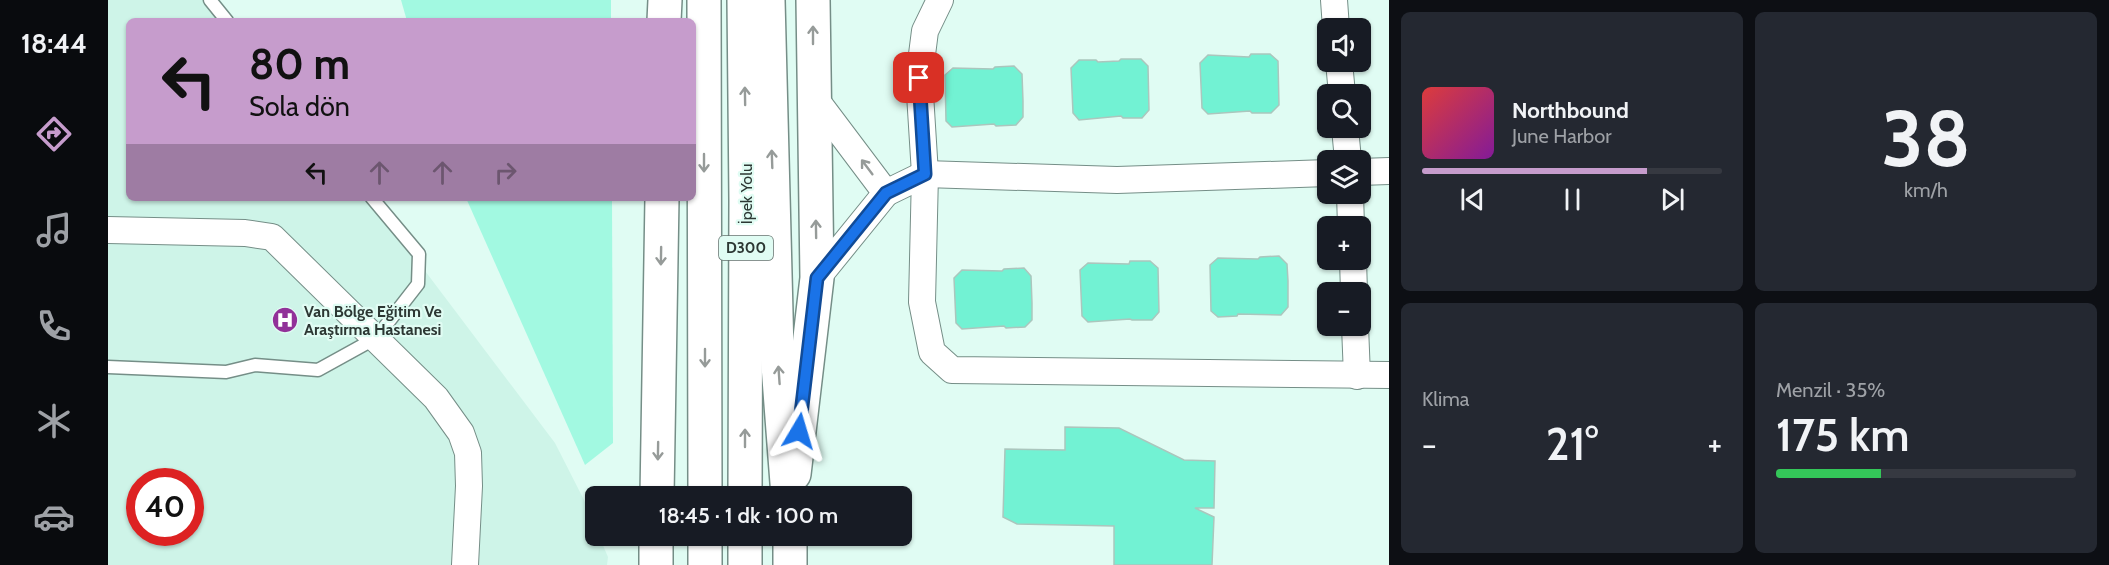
<!DOCTYPE html>
<html lang="tr">
<head>
<meta charset="utf-8">
<style>
  body { margin:0; font-family:Cabin,sans-serif; background:#242831; color:#f1f3f6; height:100vh; display:flex; flex-direction:column; font-size:22px; white-space:nowrap }
  * { box-sizing:border-box; margin:0 }
  p { font-size:20px; color:#9ea1a6 }
  .icon { flex:none; width:33px; height:33px; fill:none; stroke:currentColor; stroke-width:2; stroke-linecap:round; stroke-linejoin:round }
  .map { position:relative; flex:1; overflow:hidden }
  .details { display:flex; flex-direction:column; gap:12px; padding:12px; background:#0d0f14; width:720px }
  .details>* { flex:none }
  .banner { position:absolute; left:18px; top:18px; width:570px; height:183px; border-radius:9px; box-shadow:0 2px 4px #0004; background:#c69ccc; color:#111; overflow:hidden }
  .tools { position:absolute; left:1209px; top:18px; display:grid; gap:12px }
  .tools a { display:grid; place-items:center; width:54px; height:54px; border-radius:9px; background:#171b24; box-shadow:0 2px 4px #0004; font-size:30px }
  .speed { position:absolute; left:18px; top:468px; display:flex; gap:12px; font-size:30px; font-weight:700; text-align:center }
  .speed>* { display:grid; place-content:center; width:78px; height:78px; border-radius:50%; background:#171b24; box-shadow:0 2px 4px #0004; line-height:1 }
  .speed .limit { border:9px solid #d22; background:#fff; color:#111 }
  .pin { position:absolute; display:grid; place-items:center; width:51px; height:51px; color:#fff; margin:-26px; border-radius:12px; box-shadow:0 3px 9px #0006 }
  .me { position:absolute; width:66px; margin:-33px; rotate:7deg; stroke-linejoin:round; filter:drop-shadow(0 0 4px #0008) }
  .turn { display:flex; align-items:center; gap:21px; height:126px; padding:0 24px; font-size:27px }
  .turn .icon { width:78px; height:78px; stroke-width:2.5 }
  .turn b { display:block; font-size:42px; line-height:51px }
  .lanes { display:flex; align-items:center; height:57px; padding:0 24px; background:#0003; justify-content:center; gap:30px; direction:ltr }
  .lanes .off { opacity:.35 }
  .big { font-size:45px; font-weight:600; line-height:1.1 }
  .details .widget { flex:1; display:flex; flex-direction:column; justify-content:center; gap:9px; min-width:0; padding:0 21px; border-radius:9px; background:#242831 }
  .details .dial { align-items:center; gap:0 }
  .dial b { font-size:78px; line-height:1 }
  .song { display:flex; align-items:center; gap:18px }
  .cover { width:72px; height:72px; border-radius:9px; background:linear-gradient(135deg,hsl(0 70% 55%),hsl(290 70% 35%)) }
  .played { height:6px; border-radius:3px; background:linear-gradient(90deg,#c69ccc 75%,#363941 75%) }
  .keys { display:flex; justify-content:space-around; direction:ltr }
  .heat { display:flex; justify-content:space-between; align-items:center; font-size:33px; direction:ltr }
  .charge { height:9px; border-radius:4px; background:linear-gradient(90deg,#34c759 35%,#363941 0) }
  .details .tiles { flex:1; display:grid; gap:12px; grid-template-columns:repeat(2,1fr) }
  .trip { position:absolute; left:477px; top:486px; width:327px; height:60px; border-radius:9px; background:#171b24; box-shadow:0 2px 4px #0004; font-weight:600; line-height:60px; text-align:center }
  main { display:flex; flex:1; min-height:0 }
  .tab-bar { display:flex; flex-direction:column; width:108px; justify-content:space-around; align-items:center; background:#090b0e; color:#9ea1a6 }
  .tab-bar .icon { width:42px; height:42px }
  .tab-bar .current { color:#c69ccc }
  .tab-bar b { font-size:27px; color:#f1f3f6 }
  .map>svg:first-child { display:block }
  .built { fill:#cef4e8; fill-rule:evenodd }
  .green { fill:#a2f9e1 }
  .building { fill:#72f2d3; stroke:#abc6bd; stroke-width:1.5 }
  .lines { fill:none; stroke-linecap:round; stroke-linejoin:round }
  .lane-casing { stroke:#758e87; stroke-width:15 }
  .street-casing { stroke:#758e87; stroke-width:28 }
  .secondary-casing { stroke:#758e87; stroke-width:36 }
  .highway-casing { stroke:#758e87; stroke-width:36 }
  .lane { stroke:#fff; stroke-width:12 }
  .street { stroke:#fff; stroke-width:26 }
  .secondary { stroke:#fff; stroke-width:33 }
  .highway { stroke:#fff; stroke-width:33 }
  .oneway { stroke:#969b99 }
  .route-casing { stroke:#114b97; stroke-width:15 }
  .route { stroke:#1a73e8; stroke-width:10 }
  .labels { text-anchor:middle; dominant-baseline:central; stroke-width:4.5; stroke-linejoin:round; paint-order:stroke }
  .shield { fill:#e0fcf3; stroke:#62726d; stroke-width:1.5 }
  .shield-label { font-size:15px; font-weight:bold; fill:#2c3733 }
  .street-label { font-size:16px; fill:#2c3733; stroke:#e0fcf3 }
  .poi-label { font-size:16px; font-weight:bold; fill:#2c3733; stroke:#e0fcf3; text-anchor:start }
</style>
</head>
<body>
<main>
<nav class="tab-bar">
<b>18:44</b>
<svg class="icon current" aria-label="directions" viewBox="0 0 24 24"><path d="M12 3l9 9-9 9-9-9zM9 14v-3h6M13 9l2 2-2 2"/></svg>
<svg class="icon" aria-label="music" viewBox="0 0 24 24"><path d="M9 18V5l10-2v13"/><circle cx="6" cy="18" r="3"/><circle cx="16" cy="16" r="3"/></svg>
<svg class="icon" aria-label="phone" viewBox="0 0 24 24"><path d="M5 4h4l2 5-3 2q2 4 5 5l2-3 5 2v4C11 20 4 13 5 4z"/></svg>
<svg class="icon" aria-label="climate" viewBox="0 0 24 24"><path d="M12 3v18M4 7l16 10M4 17L20 7"/></svg>
<svg class="icon" aria-label="car" viewBox="0 0 24 24"><path d="M5 17H2v-5l4-1 3-4h7l3 4 3 1v5h-3M9 17h6M6 11h13"/><circle cx="7" cy="17" r="2"/><circle cx="17" cy="17" r="2"/></svg>
</nav>
<div class="map">
<svg width="1281" height="565" viewBox="0 0 1281 565">
  <rect width="100%" height="100%" fill="#e0fcf3"/>
  <path class="built" d="M0,0h112l16,21h-107v177h241l185,245 29,57 11,28 1,8h3l9,21 -1,8h-499zM32,482h50v50h-50z"/>
  <g class="green">
    <path d="M293,0h210v21h-204z"/>
    <path d="M358,198h146l1,245 -28,22z"/>
  </g>
  <g class="building">
    <path d="M1143,54h19l8,7 1,44 -8,8h-19l-2,-2 -42,3 -6,-6 -2,-45 8,-8 41,2z"/>
    <path d="M1013,59h20l7,7 1,44 -7,8h-19l-2,-2 -42,4 -6,-7 -2,-45 8,-8h17l2,2 21,-1z"/>
    <path d="M906,66l8,8 1,27v16l-7,8 -20,1 -2,-2 -42,3 -6,-6 -1,-46 8,-7 40,1 2,-2z"/>
    <path d="M1171,256l8,8 1,17v26l-7,8 -43,-1 -1,2 -19,1 -7,-6 -1,-46 8,-7 40,1 2,-2z"/>
    <path d="M1022,261h20l8,7 1,44 -7,8h-20l-2,-1 -42,3 -6,-6 -2,-46 8,-7 41,1z"/>
    <path d="M916,268l7,8 1,27v17l-7,7 -19,1 -2,-2 -42,3 -6,-6 -2,-45 8,-8 40,1 2,-2z"/>
    <path d="M957,427l54,1 65,32 31,1 -1,47h-19l19,9 -2,48h-98v-39l-97,-2 -14,-7 2,-68 60,1z"/>
  </g>
  <g class="lines">
    <g class="lane-casing">
      <g id="lane">
        <path d="M102,0l17,21"/>
        <path d="M0,367l118,5 29,-7 63,5 58,-32 42,-54 1,-30 -47,-56"/>
      </g>
    </g>
    <g class="street-casing">
      <g id="street">
        <path d="M832,0l-15,31 -6,47 6,96 -3,128 10,50 20,18 437,5"/>
        <path d="M1226,0l2,28"/>
        <path d="M1231,62l3,32"/>
        <path d="M705,96l73,97 -69,85"/>
        <path d="M1237,128l3,32"/>
        <path d="M1252,172l29,-1"/>
        <path d="M778,193l39,-19 192,6 211,-7"/>
        <path d="M1242,194l1,32"/>
        <path d="M0,230l137,3 27,4 164,161 25,35 7,20 1,33 -4,79"/>
        <path d="M1245,260l1,32"/>
        <path d="M1247,326l2,50"/>
      </g>
    </g>
    <g class="secondary-casing">
      <g id="secondary">
        <path d="M556,21l1,-21"/>
        <path d="M686,474l23,-196 -4,-278"/>
        <path d="M549,496l5,-298"/>
        <path d="M682,536v29"/>
        <path d="M548,565v-29"/>
      </g>
    </g>
    <g class="highway-casing">
      <g id="highway">
        <path d="M596,0l1,496"/>
        <path d="M636,0l2,201 -1,295"/>
        <path d="M660,0l9,352 11,144"/>
        <path d="M597,536v29"/>
        <path d="M637,565v-29"/>
      </g>
    </g>
    <use href="#lane" class="lane"/>
    <use href="#street" class="street"/>
    <use href="#secondary" class="secondary"/>
    <use href="#highway" class="highway"/>
  </g>
  <defs><path id="oneway-shaft" d="M-6 0H5M1.5-3L5.5 0L1.5 3" fill="none" stroke-width="1.6" stroke-linecap="round" stroke-linejoin="round" transform="scale(1.5)"/></defs>
  <g class="oneway">
    <use href="#oneway-shaft" transform="translate(705 35) rotate(-90)"/>
    <use href="#oneway-shaft" transform="translate(637 96) rotate(-91)"/>
    <use href="#oneway-shaft" transform="translate(664 159) rotate(-92)"/>
    <use href="#oneway-shaft" transform="translate(596 163) rotate(90)"/>
    <use href="#oneway-shaft" transform="translate(759 167) rotate(-127)"/>
    <use href="#oneway-shaft" transform="translate(708 229) rotate(-91)"/>
    <use href="#oneway-shaft" transform="translate(553 256) rotate(91)"/>
    <use href="#oneway-shaft" transform="translate(597 358) rotate(90)"/>
    <use href="#oneway-shaft" transform="translate(671 375) rotate(-94)"/>
    <use href="#oneway-shaft" transform="translate(637 438) rotate(-90)"/>
    <use href="#oneway-shaft" transform="translate(550 451) rotate(91)"/>
  </g>
  <g class="lines">
    <g class="route-casing">
      <path id="route" d="M691,431l18,-153 69,-85 39,-19 -6,-96"/>
    </g>
    <use href="#route" class="route"/>
  </g>
  <defs>
    <g id="hospital-disc" transform="scale(1.35)"><circle r="9.5" fill="#923199" stroke="#e0fcf3"/><path d="M-5-5h3v3.5h4V-5h3V5h-3V1.5h-4V5h-3Z" fill="#fff"/></g>
  </defs>
  <g fill-rule="evenodd">
    <use href="#hospital-disc" x="177" y="320"/>
  </g>
  <g class="labels">
    <rect class="shield" x="611" y="236" width="54" height="24" rx="4.5"/>
    <g class="shield-label">
      <text x="638" y="248">D300</text>
    </g>
    <g class="street-label">
      <text transform="translate(638 194) rotate(-90)">İpek Yolu</text>
    </g>
    <g class="poi-label">
      <text x="196" y="311">Van Bölge Eğitim Ve<tspan x="196" dy="18">Araştırma Hastanesi</tspan></text>
    </g>
  </g>
</svg>
<div class="tools">
<a><svg class="icon" aria-label="sound" viewBox="0 0 24 24"><path d="M4 9h4l5-4v14l-5-4H4zM17 9q2 3 0 6"/></svg></a>
<a><svg class="icon" aria-label="search" viewBox="0 0 24 24"><circle cx="10" cy="10" r="6"/><path d="M15 15l6 6"/></svg></a>
<a><svg class="icon" aria-label="layers" viewBox="0 0 24 24"><path d="M12 4l9 5-9 5-9-5zM3 14l9 5 9-5"/></svg></a>
<a>+</a>
<a>−</a>
</div>
<div class="speed"><div class="limit">40</div></div>
<div class="pin" style="left:811px;top:78px;background:#d93025"><svg class="icon" aria-label="arrive" viewBox="0 0 24 24"><path d="M6 21V4h12l-3 4 3 4H6"/></svg></div>
<svg class="me" style="left:691px;top:431px" viewBox="-20 -20 40 40"><path d="M0-17L14 15 0 8-14 15z" fill="#1a73e8" stroke="#fff" stroke-width="4"/></svg>
<div class="trip">18:45 · 1 dk · 100 m</div>
<div class="banner">
<div class="turn"><svg class="icon" aria-label="left" viewBox="0 0 24 24"><path d="M17 20v-9H6M10 6l-5 5 5 5"/></svg><div><b>80 m</b>Sola dön</div></div>
<div class="lanes"><svg class="icon" aria-label="left" viewBox="0 0 24 24"><path d="M17 20v-9H6M10 6l-5 5 5 5"/></svg><svg class="icon off" aria-label="ahead" viewBox="0 0 24 24"><path d="M12 20V5M6 11l6-6 6 6"/></svg><svg class="icon off" aria-label="ahead" viewBox="0 0 24 24"><path d="M12 20V5M6 11l6-6 6 6"/></svg><svg class="icon off" aria-label="right" viewBox="0 0 24 24"><path d="M7 20v-9h11M14 6l5 5-5 5"/></svg></div>
</div>
</div>
<section class="details">
<div class="tiles">
<div class="widget">
<div class="song"><i class="cover"></i><div><b>Northbound</b><p>June Harbor</p></div></div>
<div class="played"></div>
<div class="keys"><svg class="icon" aria-label="previous" viewBox="0 0 24 24"><path d="M18 5L8 12l10 7zM5 5v14"/></svg><svg class="icon" aria-label="pause" viewBox="0 0 24 24"><path d="M8 5v14M16 5v14"/></svg><svg class="icon" aria-label="next" viewBox="0 0 24 24"><path d="M6 5l10 7-10 7zM19 5v14"/></svg></div>
</div>
<div class="widget dial"><b>38</b><p>km/h</p></div>
<div class="widget"><p>Klima</p>
<div class="heat"><a>−</a><b class="big">21°</b><a>+</a></div>
</div>
<div class="widget"><p>Menzil · 35%</p><b class="big">175 km</b><div class="charge"></div></div>
</div>
</section>
</main>
</body>
</html>
